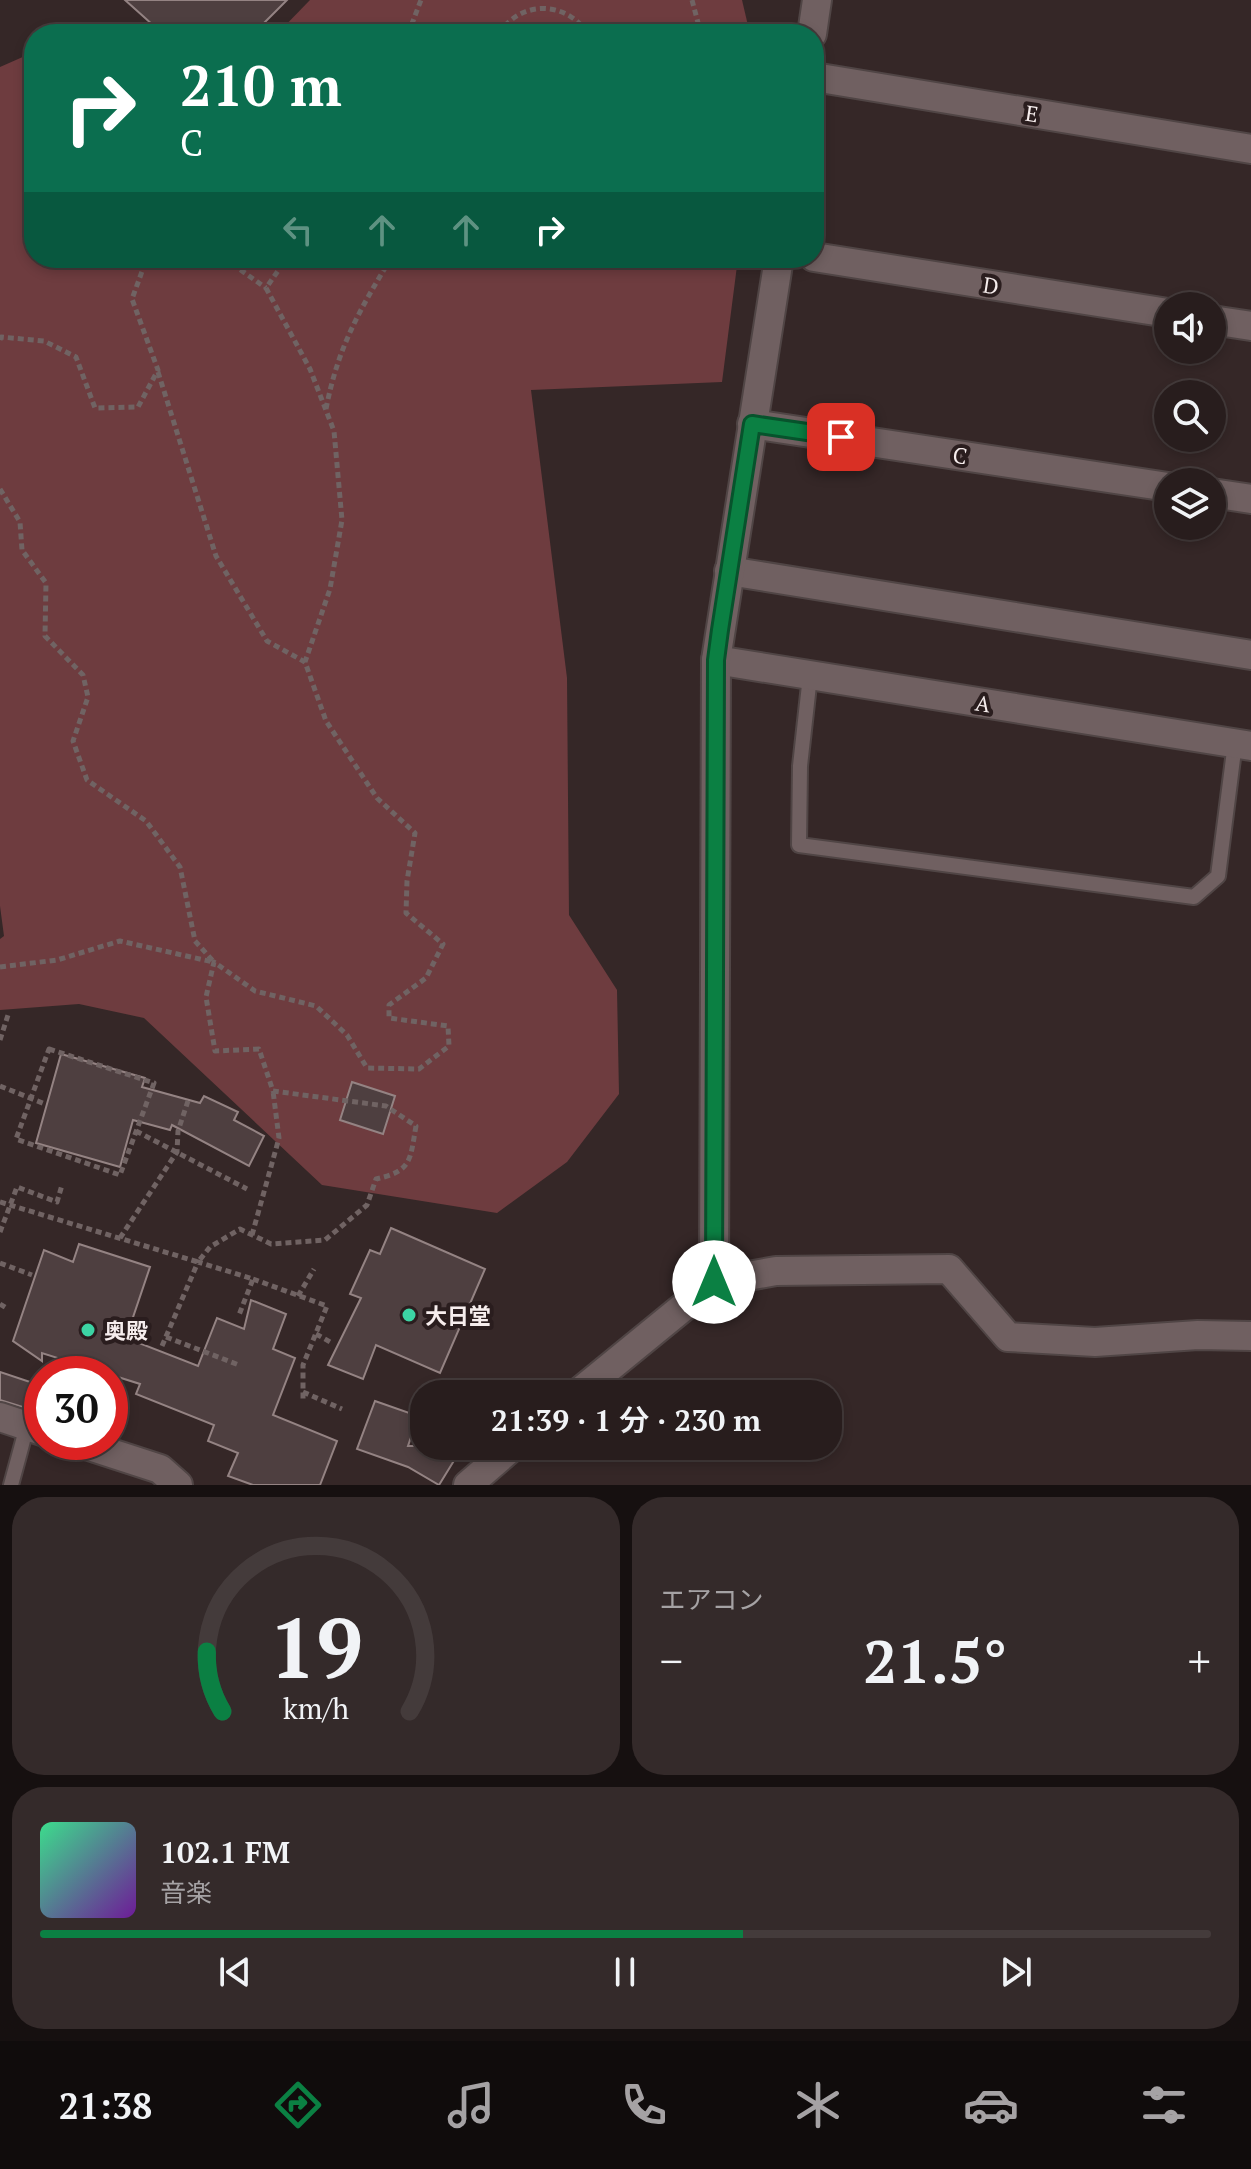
<!DOCTYPE html>
<html lang="ja">
<head>
<meta charset="utf-8">
<style>
  body { margin:0; font-family:"PT Serif","Noto Sans JP",serif; background:#342a2a; color:#f1f3f6; height:100vh; display:flex; flex-direction:column; font-size:30px; white-space:nowrap }
  * { box-sizing:border-box; margin:0 }
  p { font-size:26px; color:#a5a2a4 }
  .icon { flex:none; width:44px; height:44px; fill:none; stroke:currentColor; stroke-width:2; stroke-linecap:round; stroke-linejoin:round }
  .map { position:relative; height:1485px; overflow:hidden }
  .side { display:flex; flex-direction:column; gap:12px; padding:12px; background:#161010; flex:1 }
  .side>* { flex:none }
  .banner { position:absolute; left:24px; top:24px; width:800px; height:244px; border-radius:32px; box-shadow:0 4px 12px #0003,0 0 0 2px #443b3b; background:#0b6e4f; color:#fff; overflow:hidden }
  .fabs { position:absolute; left:1154px; top:292px; display:grid; gap:16px }
  .fabs a { display:grid; place-items:center; width:72px; height:72px; border-radius:50%; background:#281d1d; box-shadow:0 4px 12px #0003,0 0 0 2px #443b3b; font-size:40px }
  .speed { position:absolute; left:24px; top:1356px; display:flex; gap:16px; font-size:40px; font-weight:700; text-align:center }
  .speed>* { display:grid; place-content:center; width:104px; height:104px; border-radius:50%; background:#281d1d; box-shadow:0 4px 12px #0003,0 0 0 2px #443b3b; line-height:1 }
  .speed .limit { border:12px solid #d22; background:#fff; color:#111 }
  .pin { position:absolute; display:grid; place-items:center; width:68px; height:68px; color:#fff; margin:-34px; border-radius:16px; box-shadow:0 4px 12px #0006 }
  .me { position:absolute; width:88px; margin:-44px; rotate:0deg; stroke-linejoin:round; filter:drop-shadow(0 0 6px #0008) }
  .turn { display:flex; align-items:center; gap:28px; height:168px; padding:0 24px; font-size:36px }
  .turn .icon { width:104px; height:104px; stroke-width:2.5 }
  .turn b { display:block; font-size:56px; line-height:68px }
  .lanes { display:flex; align-items:center; height:76px; padding:0 24px; background:#0003; justify-content:center; gap:40px; direction:ltr }
  .lanes .off { opacity:.35 }
  .big { font-size:60px; font-weight:600; line-height:1.1 }
  .side .card { flex:1; display:flex; flex-direction:column; justify-content:center; gap:12px; min-width:0; padding:0 28px; border-radius:32px; background:#342a2a }
  .side .dial { align-items:center; gap:0 }
  .dial svg { height:208px; overflow:visible; fill:none; stroke:#443b3b; stroke-width:7; stroke-linecap:round; text-anchor:middle }
  .dial text { fill:#f1f3f6; stroke:none }
  .song { display:flex; align-items:center; gap:24px }
  .cover { width:96px; height:96px; border-radius:12px; background:linear-gradient(135deg,hsl(150 70% 55%),hsl(280 70% 35%)) }
  .played { height:8px; border-radius:4px; background:linear-gradient(90deg,#0b8043 60%,#443b3b 60%) }
  .keys { display:flex; justify-content:space-around; direction:ltr }
  .heat { display:flex; justify-content:space-between; align-items:center; font-size:44px; direction:ltr }
  .side .tiles { flex:1; display:grid; gap:12px; grid-template-columns:1fr 1fr }
  .card:last-child { grid-column:span 2 }
  .trip { position:absolute; left:410px; top:1380px; width:432px; height:80px; border-radius:32px; background:#281d1d; box-shadow:0 4px 12px #0003,0 0 0 2px #443b3b; font-weight:600; line-height:80px; text-align:center }
  .tab-bar { display:flex; height:128px; justify-content:space-around; align-items:center; background:#100c0c; color:#a5a2a4 }
  .tab-bar .icon { width:56px; height:56px }
  .tab-bar .active { color:#0b8043 }
  .tab-bar b { font-size:36px; color:#f1f3f6 }
  .map>svg:first-child { display:block }
  .green { fill:#6e3c3f }
  .building { fill:#4e3f40; stroke:#948383; stroke-width:2 }
  .lines { fill:none; stroke-linecap:round; stroke-linejoin:round }
  .service-casing { stroke:#504545; stroke-width:18 }
  .minor-casing { stroke:#504545; stroke-width:32 }
  .path { stroke:#706363; stroke-width:5; stroke-dasharray:6 4; stroke-linecap:butt }
  .service { stroke:#706061; stroke-width:14 }
  .minor { stroke:#706061; stroke-width:28 }
  .route-casing { stroke:#07532c; stroke-width:20 }
  .route { stroke:#0b8043; stroke-width:14 }
  .poi-dot { fill:#3cd4a4; stroke:#2a1d1e; stroke-width:3 }
  .labels { text-anchor:middle; dominant-baseline:central; stroke-width:8; stroke-linejoin:round; paint-order:stroke }
  .street-label { font-size:22px; fill:#f6eded; stroke:#2a1d1e }
  .poi-label { font-size:22px; font-weight:bold; fill:#f6eded; stroke:#2a1d1e; text-anchor:start }
</style>
</head>
<body>
<div class="map">
<svg width="1251" height="1485" viewBox="0 0 1251 1485">
  <rect width="100%" height="100%" fill="#352727"/>
  <g class="green">
    <path d="M310,0h432l8,34h-473z"/>
    <path d="M34,52v206h704l-16,124 -191,8 36,288 2,237 48,75 2,104 -52,68 -70,51 -175,-28 -178,-167 -65,-14 -79,6v-71l4,-3 -4,-30v-839z"/>
  </g>
  <g class="building">
    <path d="M125,0h162l-34,34h-90z"/>
    <path d="M61,1054l84,24 -3,9 58,16 4,-7 34,16 -4,8 30,16 -15,30 -77,-41 -2,5 -37,-10 -13,47 -84,-24z"/>
    <path d="M352,1082l43,14 -12,38 -43,-14z"/>
    <path d="M391,1228l94,41 -45,104 -64,-28 -13,34 -35,-14 33,-67 -11,-4 20,-44 10,4z"/>
    <path d="M79,1244l71,23 -24,71 72,28 19,-48 27,11 7,-29 35,14 -13,35 22,9 -22,57 64,26 -17,44h-67l-25,-9 10,-23 -30,-12 6,-16 -78,-31 4,-10 -98,-31v8l-29,-20 31,-91 29,12z"/>
    <path d="M0,1372l42,14v27l-42,-13z"/>
    <path d="M375,1401l43,15 -10,30h55l-24,39 -31,-18 -51,-18z"/>
  </g>
  <g class="lines">
    <g class="service-casing">
      <g id="service">
        <path d="M810,676l-10,90 -1,79 395,52 24,-21 17,-133"/>
        <path d="M11,1485l16,-59"/>
      </g>
    </g>
    <g class="minor-casing">
      <g id="minor">
        <path d="M812,34l5,-34"/>
        <path d="M814,77l437,72"/>
        <path d="M814,257l354,56"/>
        <path d="M1212,320l39,6"/>
        <path d="M752,424l416,63"/>
        <path d="M1212,493l39,6"/>
        <path d="M729,571l522,84"/>
        <path d="M716,660l535,86"/>
        <path d="M714,1282l62,-11 173,-2 59,68 87,5 103,-7 53,1"/>
        <path d="M577,1394l137,-112 2,-622 63,-402"/>
        <path d="M0,1417l42,14"/>
        <path d="M77,1442l83,27 18,16"/>
        <path d="M468,1485l45,-39"/>
      </g>
    </g>
    <g class="path">
      <path d="M692,0l9,34"/>
      <path d="M408,34l13,-34"/>
      <path d="M499,34c21,-34 67,-34 89,0"/>
      <path d="M224,258l42,30"/>
      <path d="M647,258h2"/>
      <path d="M0,340l1,-3 43,4 32,16 19,51 43,-1 20,-37 -26,-71 12,-33 11,-8"/>
      <path d="M158,372l58,184 51,85 38,21"/>
      <path d="M326,409c12,-62 33,-98 65,-151"/>
      <path d="M0,489l20,33 2,28 24,33 -1,53 38,39 5,22 -15,44 14,39 59,41 34,46 15,74 19,21"/>
      <path d="M0,967l57,-7 63,-19 93,21"/>
      <path d="M0,1040l8,-25"/>
      <path d="M49,1049l105,34 -34,92 -104,-36z"/>
      <path d="M0,1086l45,18"/>
      <path d="M136,1131l111,58"/>
      <path d="M0,1202l198,60 12,-15 30,-18 31,15 54,-4 42,-35 9,-26c36,-8 34,-19 40,-53l-30,-20 -113,-15 -14,-42 -44,2 -9,-54 8,-35 41,29 61,15 31,29 20,33 52,1 30,-23 -1,-20 -59,-8v-13l37,-27 17,-34 -37,-31 1,-32 8,-48 -38,-35 -51,-77 -21,-59 25,-73 12,-69 -8,-89 -24,-62 -44,-81 21,-30"/>
      <path d="M0,1232l17,-45 40,15 5,-17"/>
      <path d="M252,1235l27,-97 -6,-47"/>
      <path d="M120,1238l57,-86 1,-21 11,-33"/>
      <path d="M0,1263l32,12"/>
      <path d="M253,1279l74,27 -24,59v37"/>
      <path d="M298,1296l16,-27"/>
      <path d="M0,1304l8,5"/>
      <path d="M316,1334l16,9"/>
      <path d="M166,1337l73,28"/>
      <path d="M162,1346l36,-84 55,17 -14,36"/>
      <path d="M303,1392l39,17"/>
    </g>
    <use href="#service" class="service"/>
    <use href="#minor" class="minor"/>
  </g>
  <g class="lines">
    <g class="route-casing">
      <path id="route" d="M714,1282l2,-622 4,-30 32,-206 89,13"/>
    </g>
    <use href="#route" class="route"/>
  </g>
  <g class="poi-dot">
    <circle cx="409" cy="1315" r="8"/>
    <circle cx="88" cy="1330" r="8"/>
  </g>
  <g class="labels">
    <g class="street-label">
      <text transform="translate(1032 113) rotate(9)">E</text>
      <text transform="translate(991 285) rotate(9)">D</text>
      <text transform="translate(960 455) rotate(9)">C</text>
      <text transform="translate(983 703) rotate(9)">A</text>
    </g>
    <g class="poi-label">
      <text x="425" y="1315">大日堂</text>
      <text x="104" y="1330">奥殿</text>
    </g>
  </g>
</svg>
<div class="fabs">
<a><svg class="icon" aria-label="sound" viewBox="0 0 24 24"><path d="M4 9h4l5-4v14l-5-4H4zM17 9q2 3 0 6"/></svg></a>
<a><svg class="icon" aria-label="search" viewBox="0 0 24 24"><circle cx="10" cy="10" r="6"/><path d="M15 15l6 6"/></svg></a>
<a><svg class="icon" aria-label="layers" viewBox="0 0 24 24"><path d="M12 4l9 5-9 5-9-5zM3 14l9 5 9-5"/></svg></a>
</div>
<div class="speed"><div class="limit">30</div></div>
<div class="pin" style="left:841px;top:437px;background:#d93025"><svg class="icon" aria-label="arrive" viewBox="0 0 24 24"><path d="M6 21V4h12l-3 4 3 4H6"/></svg></div>
<svg class="me" style="left:714px;top:1282px" viewBox="-20 -20 40 40"><circle r="19" fill="#fff"/><path d="M0-13L10 11 0 6-10 11z" fill="#0b8043"/></svg>
<div class="trip">21:39 · 1 分 · 230 m</div>
<div class="banner">
<div class="turn"><svg class="icon" aria-label="right" viewBox="0 0 24 24"><path d="M7 20v-9h11M14 6l5 5-5 5"/></svg><div><b>210 m</b>C</div></div>
<div class="lanes"><svg class="icon off" aria-label="left" viewBox="0 0 24 24"><path d="M17 20v-9H6M10 6l-5 5 5 5"/></svg><svg class="icon off" aria-label="ahead" viewBox="0 0 24 24"><path d="M12 20V5M6 11l6-6 6 6"/></svg><svg class="icon off" aria-label="ahead" viewBox="0 0 24 24"><path d="M12 20V5M6 11l6-6 6 6"/></svg><svg class="icon" aria-label="right" viewBox="0 0 24 24"><path d="M7 20v-9h11M14 6l5 5-5 5"/></svg></div>
</div>
</div>
<section class="side">
<div class="tiles">
<div class="card dial"><svg viewBox="0 0 100 80">
<path d="M14 69A42 42 0 1 1 86 69"/>
<path d="M14 69A42 42 0 0 1 8 46" stroke="#0b8043"/>
<text x="50" y="56" font-size="32" font-weight="700">19</text>
<text x="50" y="72" font-size="11">km/h</text>
</svg></div>
<div class="card"><p>エアコン</p>
<div class="heat"><a>−</a><b class="big">21.5°</b><a>+</a></div>
</div>
<div class="card">
<div class="song"><i class="cover"></i><div><b>102.1 FM</b><p>音楽</p></div></div>
<div class="played"></div>
<div class="keys"><svg class="icon" aria-label="previous" viewBox="0 0 24 24"><path d="M18 5L8 12l10 7zM5 5v14"/></svg><svg class="icon" aria-label="pause" viewBox="0 0 24 24"><path d="M8 5v14M16 5v14"/></svg><svg class="icon" aria-label="next" viewBox="0 0 24 24"><path d="M6 5l10 7-10 7zM19 5v14"/></svg></div>
</div>
</div>
</section>
<nav class="tab-bar">
<b>21:38</b>
<svg class="icon active" aria-label="directions" viewBox="0 0 24 24"><path d="M12 3l9 9-9 9-9-9zM9 14v-3h6M13 9l2 2-2 2"/></svg>
<svg class="icon" aria-label="music" viewBox="0 0 24 24"><path d="M9 18V5l10-2v13"/><circle cx="6" cy="18" r="3"/><circle cx="16" cy="16" r="3"/></svg>
<svg class="icon" aria-label="phone" viewBox="0 0 24 24"><path d="M5 4h4l2 5-3 2q2 4 5 5l2-3 5 2v4C11 20 4 13 5 4z"/></svg>
<svg class="icon" aria-label="climate" viewBox="0 0 24 24"><path d="M12 3v18M4 7l16 10M4 17L20 7"/></svg>
<svg class="icon" aria-label="car" viewBox="0 0 24 24"><path d="M5 17H2v-5l4-1 3-4h7l3 4 3 1v5h-3M9 17h6M6 11h13"/><circle cx="7" cy="17" r="2"/><circle cx="17" cy="17" r="2"/></svg>
<svg class="icon" aria-label="filters" viewBox="0 0 24 24"><path d="M4 7h16M4 17h16"/><circle cx="9" cy="7" r="2"/><circle cx="15" cy="17" r="2"/></svg>
</nav>
</body>
</html>
